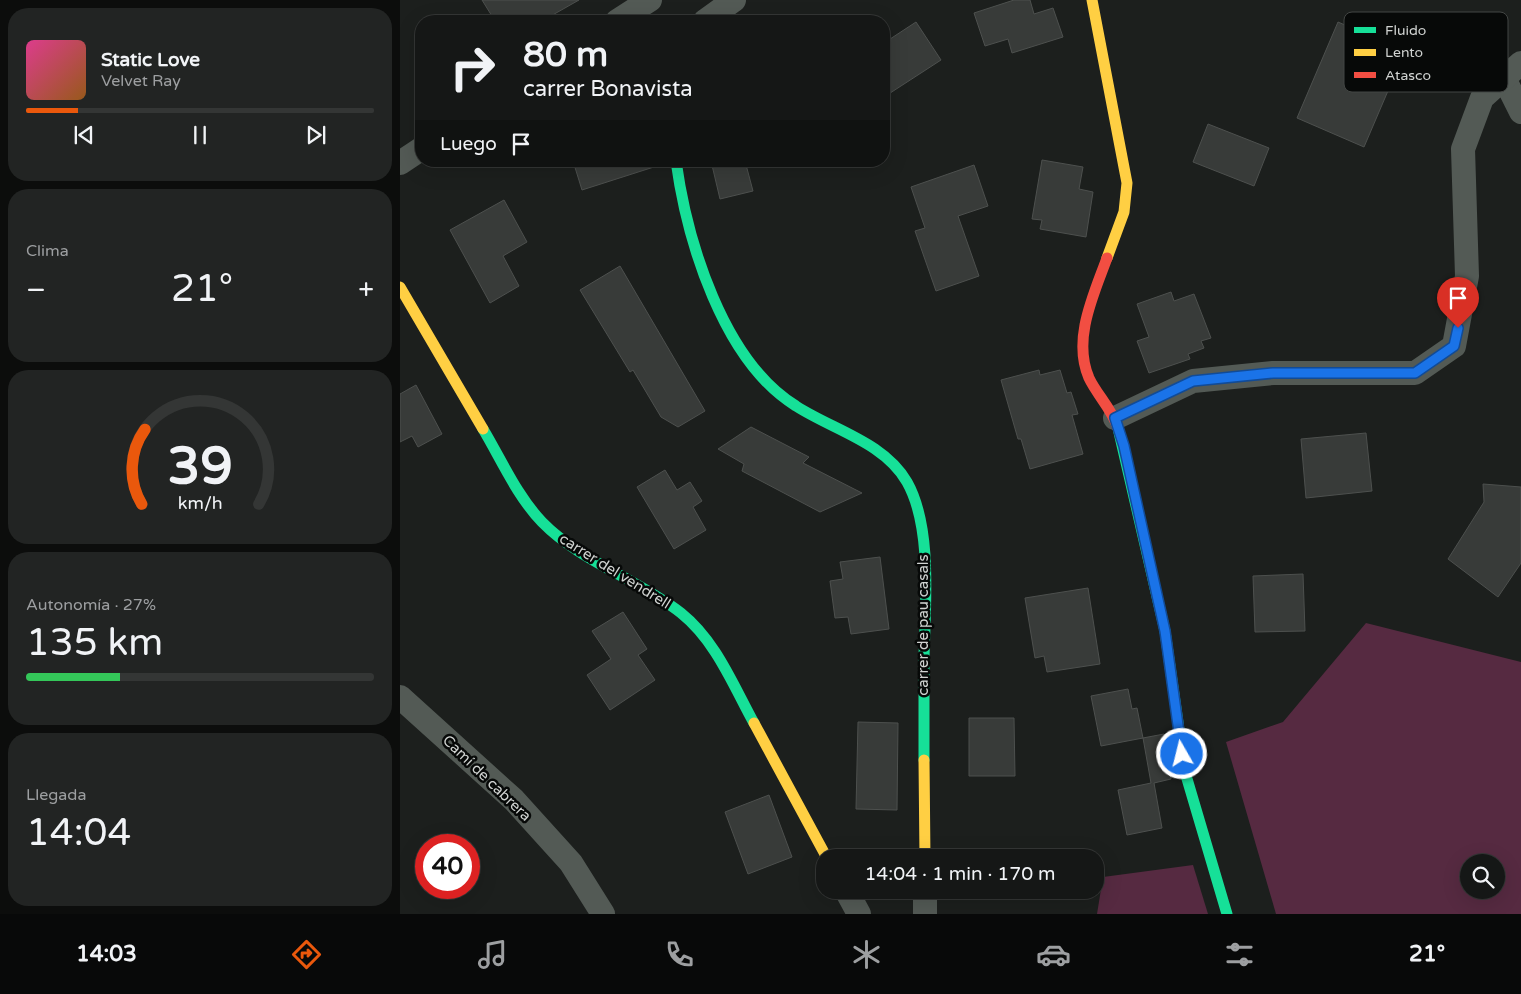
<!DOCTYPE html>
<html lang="es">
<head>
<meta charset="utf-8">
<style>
  body { margin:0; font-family:"Varela Round",sans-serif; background:#222423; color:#f1f3f6; height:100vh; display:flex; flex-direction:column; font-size:19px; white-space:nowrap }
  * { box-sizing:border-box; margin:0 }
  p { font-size:16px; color:#9d9fa1 }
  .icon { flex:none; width:28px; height:28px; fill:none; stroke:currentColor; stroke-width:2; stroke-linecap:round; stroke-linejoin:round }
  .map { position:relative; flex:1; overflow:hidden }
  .side { display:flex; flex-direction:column; gap:8px; padding:8px; background:#0c0d0c; width:400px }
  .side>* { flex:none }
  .top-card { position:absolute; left:15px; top:15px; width:475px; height:152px; border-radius:20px; box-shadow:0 5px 20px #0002,0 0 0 1px #343635; background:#151716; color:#f1f3f6; overflow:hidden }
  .tools { position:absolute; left:1060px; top:854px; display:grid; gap:10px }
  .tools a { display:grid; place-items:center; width:45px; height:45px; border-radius:50%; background:#151716; box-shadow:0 5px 20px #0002,0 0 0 1px #343635; font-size:25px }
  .speed { position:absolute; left:15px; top:834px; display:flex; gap:10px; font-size:25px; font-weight:700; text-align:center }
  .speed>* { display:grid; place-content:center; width:65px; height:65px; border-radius:50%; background:#151716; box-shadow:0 5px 20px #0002,0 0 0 1px #343635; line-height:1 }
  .speed .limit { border:8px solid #d22; background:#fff; color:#111 }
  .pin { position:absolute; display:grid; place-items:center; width:42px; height:42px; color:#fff; margin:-51px -21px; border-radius:50% 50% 50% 0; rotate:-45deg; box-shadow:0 0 5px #0007 }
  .pin .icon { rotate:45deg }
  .me { position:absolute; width:55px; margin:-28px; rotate:352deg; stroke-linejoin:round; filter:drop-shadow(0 0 4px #0008) }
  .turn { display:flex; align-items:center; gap:18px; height:105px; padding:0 25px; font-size:22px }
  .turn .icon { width:65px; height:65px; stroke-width:2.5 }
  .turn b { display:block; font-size:35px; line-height:42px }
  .then { display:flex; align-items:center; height:48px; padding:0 25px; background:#0003; gap:10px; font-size:19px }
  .big { font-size:38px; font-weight:600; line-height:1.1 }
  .side .widget { flex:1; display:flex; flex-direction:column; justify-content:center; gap:8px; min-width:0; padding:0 18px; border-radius:20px; background:#222423 }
  .side .dial { align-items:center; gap:0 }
  .dial svg { height:130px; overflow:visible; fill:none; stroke:#343635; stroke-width:7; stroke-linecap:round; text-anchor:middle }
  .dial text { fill:#f1f3f6; stroke:none }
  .song { display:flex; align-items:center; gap:15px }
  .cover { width:60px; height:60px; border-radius:8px; background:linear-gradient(135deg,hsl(330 70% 55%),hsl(30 70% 35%)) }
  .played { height:5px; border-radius:2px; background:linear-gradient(90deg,#ea580c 15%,#343635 15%) }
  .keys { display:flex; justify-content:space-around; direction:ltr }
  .heat { display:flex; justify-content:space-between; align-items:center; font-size:28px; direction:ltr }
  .charge { height:8px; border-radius:4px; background:linear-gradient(90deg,#34c759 27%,#343635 0) }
  .trip { position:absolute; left:416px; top:849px; width:288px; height:50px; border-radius:20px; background:#151716; box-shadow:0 5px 20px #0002,0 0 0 1px #343635; font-weight:600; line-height:50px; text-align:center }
  .tabs { display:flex; height:80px; justify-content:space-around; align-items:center; background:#080909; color:#9d9fa1 }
  .tabs .icon { width:35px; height:35px }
  .tabs .selected { color:#ea580c }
  .tabs b { font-size:22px; color:#f1f3f6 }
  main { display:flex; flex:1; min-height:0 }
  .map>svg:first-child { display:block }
  .green { fill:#562a41; fill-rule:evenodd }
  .building { fill:#383b39; stroke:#4d504e }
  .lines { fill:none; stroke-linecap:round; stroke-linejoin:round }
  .street { stroke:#535a55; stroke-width:24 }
  .fast { stroke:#16e098; stroke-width:11 }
  .slow { stroke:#ffcf43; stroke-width:11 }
  .jam { stroke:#f24e42; stroke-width:11 }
  .route-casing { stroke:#114b97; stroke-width:12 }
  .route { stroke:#1a73e8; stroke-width:9 }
  .labels { text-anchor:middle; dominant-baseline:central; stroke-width:5; stroke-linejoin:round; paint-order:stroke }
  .street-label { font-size:15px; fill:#d0d3d1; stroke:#070908 }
  .key { fill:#070908; stroke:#434644; stroke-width:1 }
  .key-label { font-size:14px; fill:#d0d3d1 }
</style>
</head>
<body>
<main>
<section class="side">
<div class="widget">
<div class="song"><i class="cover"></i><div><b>Static Love</b><p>Velvet Ray</p></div></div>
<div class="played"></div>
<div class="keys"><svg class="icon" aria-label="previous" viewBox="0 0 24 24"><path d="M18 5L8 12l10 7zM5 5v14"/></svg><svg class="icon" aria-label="pause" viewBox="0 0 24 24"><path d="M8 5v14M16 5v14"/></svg><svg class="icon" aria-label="next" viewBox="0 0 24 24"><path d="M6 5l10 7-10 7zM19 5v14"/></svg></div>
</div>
<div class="widget"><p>Clima</p>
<div class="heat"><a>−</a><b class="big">21°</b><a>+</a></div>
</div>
<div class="widget dial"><svg viewBox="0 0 100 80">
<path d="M14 69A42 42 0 1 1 86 69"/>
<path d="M14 69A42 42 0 0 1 16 23" stroke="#ea580c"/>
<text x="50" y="56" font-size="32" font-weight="700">39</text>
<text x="50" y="72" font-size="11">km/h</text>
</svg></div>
<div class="widget"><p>Autonomía · 27%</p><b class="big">135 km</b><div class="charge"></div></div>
<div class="widget"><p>Llegada</p><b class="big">14:04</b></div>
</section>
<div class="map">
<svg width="1121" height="914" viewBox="0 0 1121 914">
  <rect width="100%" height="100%" fill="#1c1f1d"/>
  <g class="green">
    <path d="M966,623l155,39v252h-245l-50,-172 57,-20zM1069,862h27v28h-27z"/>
    <path d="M793,865l15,49h-111l6,-37z"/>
  </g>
  <g class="building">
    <path d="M82,0h97l-37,21h-47z"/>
    <path d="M614,0h16l4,14 19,-6 10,29 -51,16 -4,-14 -23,7 -11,-33z"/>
    <path d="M516,22l25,38 -57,37v-54z"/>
    <path d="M938,22l67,29 -41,96 -67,-29z"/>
    <path d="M808,124l61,24 -15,38 -61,-24z"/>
    <path d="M642,160l41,7 -4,22 14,3 -7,45 -46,-8 2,-9 -10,-1z"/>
    <path d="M173,161h83l1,5 -75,24z"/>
    <path d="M311,161h34l8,30 -33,8z"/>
    <path d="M574,165l14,41 -30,10 21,60 -43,15 -21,-60 10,-3 -14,-41z"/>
    <path d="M104,200l23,42 -24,14 16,30 -29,17 -40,-73z"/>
    <path d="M220,266l85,145 -27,16 -17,-10 -28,-47 -3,2 -50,-82z"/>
    <path d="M771,292l3,9 20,-7 17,44 -10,3 3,7 -16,6 2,5 -41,14 -12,-32 12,-4 -12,-33z"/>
    <path d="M639,370l1,5 20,-5 7,23 4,-1 7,22 -6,1 11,39 -53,15 -9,-30h-3l-17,-59z"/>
    <path d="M16,385l26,49 -24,13 -6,-11 -12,6v-48z"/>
    <path d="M351,427l58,30 -6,6 59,30 -42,19 -78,-41 2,-7 -26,-15z"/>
    <path d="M966,433l6,58 -66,7 -5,-59z"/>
    <path d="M265,470l12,20 13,-8 12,19 -9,6 13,23 -32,19 -37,-62z"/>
    <path d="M1083,484l38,3v76l-23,34 -50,-38 36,-57z"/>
    <path d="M480,557l9,72 -38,5 -3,-17 -13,1 -5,-37 13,-2 -3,-17z"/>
    <path d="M903,574l2,57 -50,1 -2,-56z"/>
    <path d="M688,588l12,76 -53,8 -3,-16 -9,2 -10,-60z"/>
    <path d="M223,612l24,37 -9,6 17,25 -45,30 -23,-35 24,-16 -19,-28z"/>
    <path d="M728,689l4,20 5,-1 6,30 21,-4 7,45 -17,4 8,45 -35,7 -9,-45 33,-7 -8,-45 -42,8 -10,-50z"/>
    <path d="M569,718h45l1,58h-46z"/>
    <path d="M458,722l40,1 -1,87 -41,-1z"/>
    <path d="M369,795l23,62 -44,17 -23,-62z"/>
  </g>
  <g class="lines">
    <g class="street">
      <path d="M217,21l33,-21"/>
      <path d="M305,21l29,-21"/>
      <path d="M1104,78l17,34"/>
      <path d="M0,163l21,-14"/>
      <path d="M715,418l78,-37 80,-8h142l39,-27 13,-70 -4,-127 19,-51 39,-35"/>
      <path d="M0,697l114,103 57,63 32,51"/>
      <path d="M446,890l13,24"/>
      <path d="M525,890v24"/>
    </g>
    <g class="fast">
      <path d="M276,161c11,80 47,200 120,245 37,24 88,36 111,76 26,46 18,125 17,176 0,34 0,68 0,102"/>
      <path d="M718,428l47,203 20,141 42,142"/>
      <path d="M83,429c18,30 34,67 59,93 39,40 96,57 139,91 35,28 52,72 73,110"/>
    </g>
    <g class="slow">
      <path d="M692,0l35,183 -3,29 -17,46"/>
      <path d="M0,287l83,142"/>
      <path d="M354,723l73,135"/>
      <path d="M524,760l1,98"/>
    </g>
    <path class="jam" d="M707,258c-13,36 -35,81 -18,120 8,17 23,31 29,50"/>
  </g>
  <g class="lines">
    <g class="route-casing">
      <path id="route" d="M782,754l-17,-123 -41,-185 -9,-28 78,-37 80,-8h142l39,-27 4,-18"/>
    </g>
    <use href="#route" class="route"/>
  </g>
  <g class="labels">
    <g class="street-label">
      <text transform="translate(215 571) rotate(32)">carrer del vendrell</text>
      <text transform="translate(523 625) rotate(-90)">carrer de pau casals</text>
      <text transform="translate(87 778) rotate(44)">Camí de cabrera</text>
    </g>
  </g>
  <rect x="944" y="12" width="164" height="80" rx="8" class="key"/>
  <rect x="954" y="27" width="22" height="6" fill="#16e098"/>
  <rect x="954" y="49" width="22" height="7" fill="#ffcf43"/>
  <rect x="954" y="72" width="22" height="6" fill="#f24e42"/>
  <g class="key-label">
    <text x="985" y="35">Fluido</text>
    <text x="985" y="57">Lento</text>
    <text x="985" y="80">Atasco</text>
  </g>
</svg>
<div class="tools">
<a><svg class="icon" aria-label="search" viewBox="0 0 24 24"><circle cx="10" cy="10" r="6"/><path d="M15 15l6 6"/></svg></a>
</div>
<div class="speed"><div class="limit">40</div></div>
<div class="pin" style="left:1058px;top:328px;background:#d93025"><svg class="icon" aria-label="arrive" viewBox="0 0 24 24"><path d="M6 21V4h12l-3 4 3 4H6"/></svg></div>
<svg class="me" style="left:782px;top:754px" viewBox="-20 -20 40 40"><circle r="17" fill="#1a73e8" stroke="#fff" stroke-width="3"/><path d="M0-11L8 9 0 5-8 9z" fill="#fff"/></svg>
<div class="trip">14:04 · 1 min · 170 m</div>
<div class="top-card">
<div class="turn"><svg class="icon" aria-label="right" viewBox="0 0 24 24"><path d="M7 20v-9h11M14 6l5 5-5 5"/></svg><div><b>80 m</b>carrer Bonavista</div></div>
<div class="then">Luego<svg class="icon" aria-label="arrive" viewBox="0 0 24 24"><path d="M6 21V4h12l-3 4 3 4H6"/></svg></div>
</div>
</div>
</main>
<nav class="tabs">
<b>14:03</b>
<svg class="icon selected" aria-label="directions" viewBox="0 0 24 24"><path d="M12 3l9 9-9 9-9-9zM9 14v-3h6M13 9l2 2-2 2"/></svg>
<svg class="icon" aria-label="music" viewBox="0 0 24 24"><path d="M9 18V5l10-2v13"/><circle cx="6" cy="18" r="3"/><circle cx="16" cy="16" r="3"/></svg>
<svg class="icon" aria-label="phone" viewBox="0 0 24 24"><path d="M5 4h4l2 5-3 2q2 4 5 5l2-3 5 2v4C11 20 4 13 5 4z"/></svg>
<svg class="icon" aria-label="climate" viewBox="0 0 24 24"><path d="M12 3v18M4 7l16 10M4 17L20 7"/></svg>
<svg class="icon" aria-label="car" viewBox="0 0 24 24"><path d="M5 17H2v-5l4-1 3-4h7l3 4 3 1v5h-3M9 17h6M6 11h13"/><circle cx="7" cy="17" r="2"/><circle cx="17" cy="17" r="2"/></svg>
<svg class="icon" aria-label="filters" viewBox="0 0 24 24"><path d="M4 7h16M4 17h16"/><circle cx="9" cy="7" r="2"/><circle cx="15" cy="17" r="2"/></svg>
<b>21°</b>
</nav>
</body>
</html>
